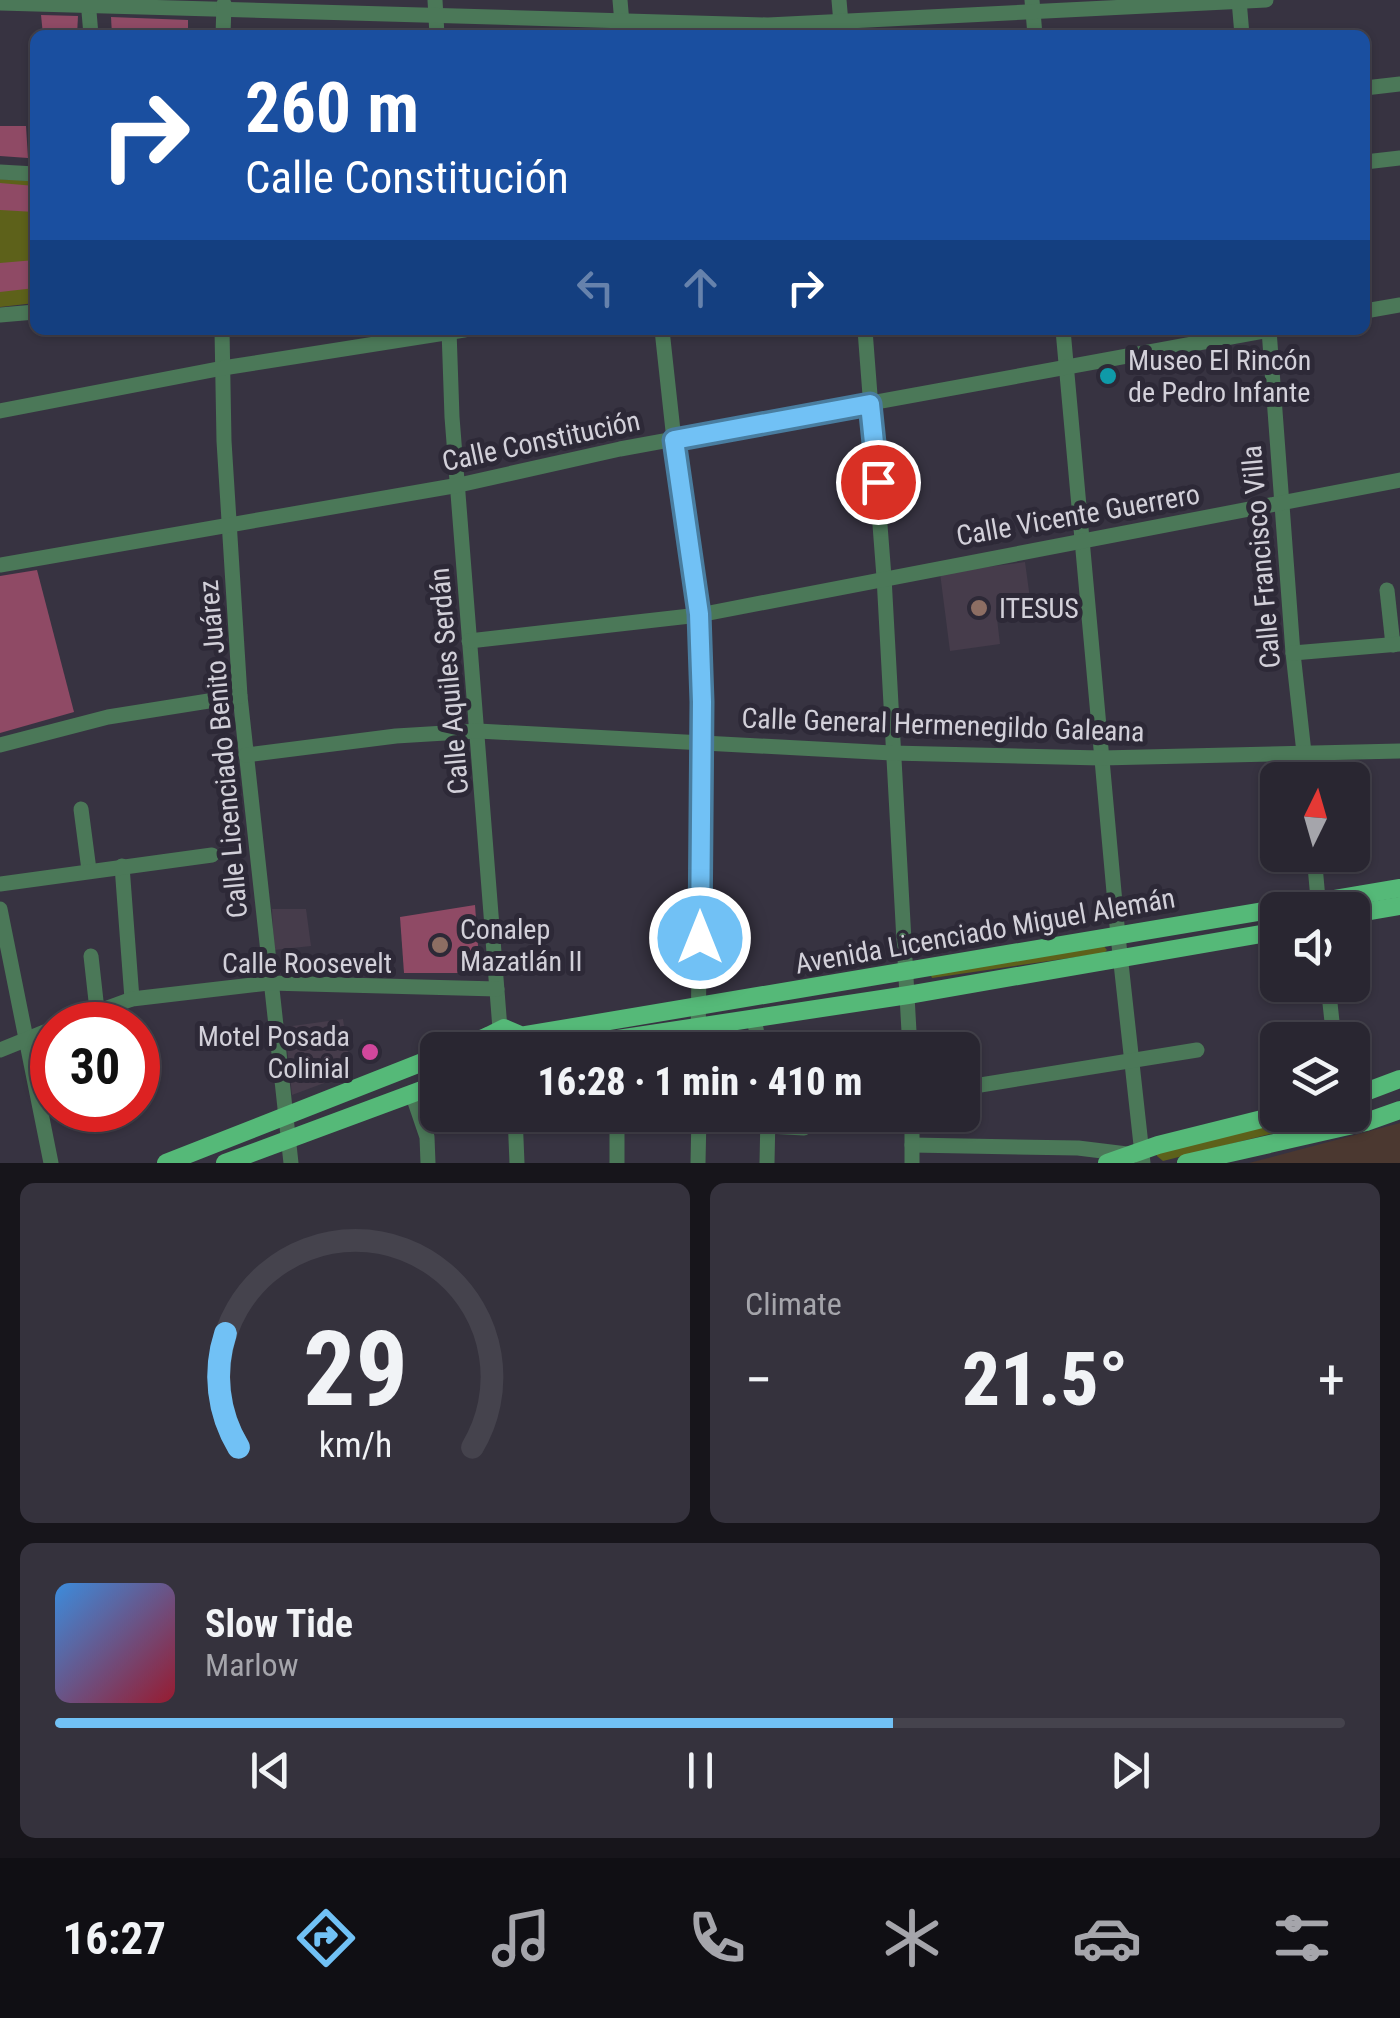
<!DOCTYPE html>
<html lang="en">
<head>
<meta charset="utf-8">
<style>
  body { margin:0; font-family:"Roboto Condensed",sans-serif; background:#35323d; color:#f1f3f6; height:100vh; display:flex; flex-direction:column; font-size:38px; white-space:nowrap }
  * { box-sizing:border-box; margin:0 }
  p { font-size:32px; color:#a5a5ab }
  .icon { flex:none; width:55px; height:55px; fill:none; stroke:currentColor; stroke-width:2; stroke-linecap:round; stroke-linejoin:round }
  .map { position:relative; height:1163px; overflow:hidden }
  .drawer { display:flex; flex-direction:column; gap:20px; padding:20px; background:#17151b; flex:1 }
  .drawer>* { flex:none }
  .top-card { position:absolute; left:30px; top:30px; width:1340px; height:305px; border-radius:15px; box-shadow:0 2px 8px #0004,0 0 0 2px #45434d; background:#1a4fa0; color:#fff; overflow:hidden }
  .needle { width:65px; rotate:5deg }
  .fabs { position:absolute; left:1260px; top:762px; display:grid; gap:20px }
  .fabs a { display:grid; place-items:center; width:110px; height:110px; border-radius:15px; background:#292631; box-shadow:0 2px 8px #0004,0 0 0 2px #45434d; font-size:50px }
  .speed { position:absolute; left:30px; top:1002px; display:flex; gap:20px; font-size:50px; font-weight:700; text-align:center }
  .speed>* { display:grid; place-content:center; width:130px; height:130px; border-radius:50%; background:#292631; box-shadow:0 2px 8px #0004,0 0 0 2px #45434d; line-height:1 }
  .speed .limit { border:15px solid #d22; background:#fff; color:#111 }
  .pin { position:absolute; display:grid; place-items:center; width:85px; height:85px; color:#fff; margin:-42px; border:5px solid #fff; border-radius:50%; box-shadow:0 2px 10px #0007 }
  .me { position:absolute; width:110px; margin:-55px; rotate:0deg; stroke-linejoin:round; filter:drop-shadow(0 0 8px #0008) }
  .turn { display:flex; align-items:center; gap:35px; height:210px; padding:0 50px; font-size:45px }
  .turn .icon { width:130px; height:130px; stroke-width:2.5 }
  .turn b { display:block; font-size:70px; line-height:85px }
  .lanes { display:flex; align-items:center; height:95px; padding:0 50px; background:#0003; justify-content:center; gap:50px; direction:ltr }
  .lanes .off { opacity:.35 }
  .big { font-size:75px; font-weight:800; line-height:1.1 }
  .drawer .card { flex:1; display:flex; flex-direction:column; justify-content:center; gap:15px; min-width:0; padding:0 35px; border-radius:15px; background:#35323d }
  .drawer .dial { align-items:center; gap:0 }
  .dial svg { height:260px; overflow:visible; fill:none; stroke:#45434d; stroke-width:7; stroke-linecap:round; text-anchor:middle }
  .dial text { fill:#f1f3f6; stroke:none }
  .song { display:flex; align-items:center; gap:30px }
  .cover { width:120px; height:120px; border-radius:15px; background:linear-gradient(135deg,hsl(210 70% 55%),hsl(350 70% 35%)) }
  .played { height:10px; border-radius:5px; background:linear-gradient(90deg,#71c1f5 65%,#45434d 65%) }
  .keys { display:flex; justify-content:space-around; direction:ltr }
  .heat { display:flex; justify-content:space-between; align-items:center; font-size:55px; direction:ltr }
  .drawer .tiles { flex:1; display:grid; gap:20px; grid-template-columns:1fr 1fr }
  .card:last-child { grid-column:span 2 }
  .trip { position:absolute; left:420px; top:1032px; width:560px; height:100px; border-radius:15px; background:#292631; box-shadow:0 2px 8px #0004,0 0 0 2px #45434d; font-weight:800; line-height:100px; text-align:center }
  .dock { display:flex; height:160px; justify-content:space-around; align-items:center; background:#100f14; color:#a5a5ab }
  .dock .icon { width:70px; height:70px }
  .dock .current { color:#71c1f5 }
  .dock b { font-size:45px; color:#f1f3f6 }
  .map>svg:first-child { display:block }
  .industrial { fill:#4b3830 }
  .education { fill:#463c4b }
  .green { fill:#5d611a }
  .building { fill:#8f4a65 }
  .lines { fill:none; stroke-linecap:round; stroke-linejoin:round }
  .minor { stroke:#4b7858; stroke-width:15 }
  .major { stroke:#55b978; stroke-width:18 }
  .route-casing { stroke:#497d9f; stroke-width:25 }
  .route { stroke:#71c1f5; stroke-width:18 }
  .culture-dot { fill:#0f9aa8; stroke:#2d2937; stroke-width:4 }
  .education-dot { fill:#8d6e63; stroke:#2d2937; stroke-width:4 }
  .hotel-dot { fill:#d1479c; stroke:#2d2937; stroke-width:4 }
  .labels { text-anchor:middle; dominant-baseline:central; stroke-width:10; stroke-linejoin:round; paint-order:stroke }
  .poi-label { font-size:28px; fill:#d2d0d9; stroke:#2d2937; text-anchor:start }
  .street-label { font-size:28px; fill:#d2d0d9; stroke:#2d2937 }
</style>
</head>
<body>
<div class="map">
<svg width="1400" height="1163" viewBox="0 0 1400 1163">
  <rect width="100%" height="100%" fill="#373341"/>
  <path class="industrial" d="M1400,1123v40h-151z"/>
  <g class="education">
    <path d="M1025,562l6,44 -35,4 4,34 -50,7 -10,-78z"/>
    <path d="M272,909h34l5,37 -37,4z"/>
    <path d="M343,1019l8,54 -59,22 -7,-68z"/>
  </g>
  <g class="green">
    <path d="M0,179l35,2v122l-35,4z"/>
    <path d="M1103,945l4,5 -3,3 -172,25 -3,-7z"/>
    <path d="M1312,1115h7l2,6 -158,40 -6,-5 -1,-5z"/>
  </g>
  <g class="building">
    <path d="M41,15l37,1 -1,19h-34z"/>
    <path d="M111,17l77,3v15h-76z"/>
    <path d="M0,126h26l2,32 -28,-2z"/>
    <path d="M0,183l35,3v26l-35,-2z"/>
    <path d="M35,260v28l-35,4v-29z"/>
    <path d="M37,570l37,142 -74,21v-157z"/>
    <path d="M475,905l5,68h-76l-4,-56z"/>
  </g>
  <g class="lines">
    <g class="minor">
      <path d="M88,0l3,35"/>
      <path d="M435,0l2,35"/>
      <path d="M620,0l3,35"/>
      <path d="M839,0l3,35"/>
      <path d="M1032,0l3,35"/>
      <path d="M1239,0l3,35"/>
      <path d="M0,3l768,22 498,-25"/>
      <path d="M223,35l1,-31"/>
      <path d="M1365,88l35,-4"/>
      <path d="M1365,162l35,-4"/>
      <path d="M0,172l35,2"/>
      <path d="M1365,311l35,-6"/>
      <path d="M0,315l35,-3"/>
      <path d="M222,330l2,111 16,255 51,467"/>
      <path d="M449,330l3,87 48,612"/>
      <path d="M662,330l12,110 25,175 3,87 -4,348"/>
      <path d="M865,330l19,247 26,473"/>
      <path d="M1063,330l55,606 25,227"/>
      <path d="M1269,330l24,323 14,127"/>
      <path d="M0,411l223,-43 241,-38"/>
      <path d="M0,565l459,-80 161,-36 649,-119"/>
      <path d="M1387,590l6,55"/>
      <path d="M469,641l230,-26 701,-135"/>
      <path d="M1293,653l107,-9"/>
      <path d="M0,745l108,-28 132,-21"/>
      <path d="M246,755l150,-19 82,-5 414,22 209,5 299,-7"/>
      <path d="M81,809l8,61"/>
      <path d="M1314,855l5,55"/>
      <path d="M122,866l10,133"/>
      <path d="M0,884l212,-29"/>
      <path d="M0,909l51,254"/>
      <path d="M91,956l6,54"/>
      <path d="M1328,985l6,55"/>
      <path d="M754,1018l6,32"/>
      <path d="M61,1025l71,-26 137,-16 228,6"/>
      <path d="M0,1050l52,-21"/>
      <path d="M962,1088l235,-38"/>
      <path d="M412,1093l15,44 1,26"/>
      <path d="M515,1115l2,48"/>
      <path d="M617,1115v48"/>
      <path d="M768,1126l36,2"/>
      <path d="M912,1145l166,3 49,6"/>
      <path d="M698,1163l1,-48"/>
      <path d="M767,1163l1,-48"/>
      <path d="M912,1163v-48"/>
    </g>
    <g class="major">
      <path d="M1352,914l48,-8"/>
      <path d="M520,1036l880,-148"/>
      <path d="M454,1050l34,-14"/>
      <path d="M485,1050l3,-14 16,-8 14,6 5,16"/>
      <path d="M545,1050l363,-55 370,-64"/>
      <path d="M1352,1097l48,-18"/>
      <path d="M166,1163l272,-107"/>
      <path d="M225,1163l213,-79"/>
      <path d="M1107,1163l51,-18 120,-30"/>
      <path d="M1186,1163l180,-41 34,-12"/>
    </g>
  </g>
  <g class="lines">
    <g class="route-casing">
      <path id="route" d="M700,938l2,-236 -3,-88 -25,-174 196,-36 8,78"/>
    </g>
    <use href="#route" class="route"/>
  </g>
  <circle class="culture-dot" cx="1108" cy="376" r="10"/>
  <g class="education-dot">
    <circle cx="979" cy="608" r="10"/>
    <circle cx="440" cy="945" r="10"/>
  </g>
  <circle class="hotel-dot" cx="370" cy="1052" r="10"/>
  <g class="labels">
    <g class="poi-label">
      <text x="1128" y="360">Museo El Rincón<tspan x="1128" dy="32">de Pedro Infante</tspan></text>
      <text x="999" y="608">ITESUS</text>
      <text x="460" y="929">Conalep<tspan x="460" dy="32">Mazatlán II</tspan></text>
      <text x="350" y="1036" text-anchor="end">Motel Posada<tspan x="350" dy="32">Colinial</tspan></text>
    </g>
    <g class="street-label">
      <text transform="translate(541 441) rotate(-12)">Calle Constitución</text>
      <text transform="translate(1078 515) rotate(-10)">Calle Vicente Guerrero</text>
      <text transform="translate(1261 557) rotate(-95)">Calle Francisco Villa</text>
      <text transform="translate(449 681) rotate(-95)">Calle Aquiles Serdán</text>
      <text transform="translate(943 725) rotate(2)">Calle General Hermenegildo Galeana</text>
      <text transform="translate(223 749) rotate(-95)">Calle Licenciado Benito Juárez</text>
      <text transform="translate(985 931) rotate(-10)">Avenida Licenciado Miguel Alemán</text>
      <text x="307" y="963">Calle Roosevelt</text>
    </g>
  </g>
</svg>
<div class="fabs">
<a><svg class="needle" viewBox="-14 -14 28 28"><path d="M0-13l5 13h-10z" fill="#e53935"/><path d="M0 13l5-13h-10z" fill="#a5a5ab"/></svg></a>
<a><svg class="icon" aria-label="sound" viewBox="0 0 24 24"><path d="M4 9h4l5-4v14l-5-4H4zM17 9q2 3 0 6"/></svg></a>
<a><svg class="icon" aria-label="layers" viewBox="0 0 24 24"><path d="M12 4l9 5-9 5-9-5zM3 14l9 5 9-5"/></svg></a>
</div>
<div class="speed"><div class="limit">30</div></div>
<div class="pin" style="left:878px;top:482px;background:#d93025"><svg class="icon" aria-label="arrive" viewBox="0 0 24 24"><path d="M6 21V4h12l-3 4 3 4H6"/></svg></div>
<svg class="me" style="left:700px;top:938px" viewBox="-20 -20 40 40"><circle r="17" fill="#71c1f5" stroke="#fff" stroke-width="3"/><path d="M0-11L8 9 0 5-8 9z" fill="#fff"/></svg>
<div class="trip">16:28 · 1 min · 410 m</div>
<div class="top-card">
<div class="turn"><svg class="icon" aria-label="right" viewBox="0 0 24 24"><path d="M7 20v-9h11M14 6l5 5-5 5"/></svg><div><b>260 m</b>Calle Constitución</div></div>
<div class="lanes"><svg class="icon off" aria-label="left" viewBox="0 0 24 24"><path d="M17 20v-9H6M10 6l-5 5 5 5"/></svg><svg class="icon off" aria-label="ahead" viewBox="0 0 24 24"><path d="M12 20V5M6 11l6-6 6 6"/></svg><svg class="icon" aria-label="right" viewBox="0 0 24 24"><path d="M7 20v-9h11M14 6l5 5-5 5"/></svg></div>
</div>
</div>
<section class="drawer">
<div class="tiles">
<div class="card dial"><svg viewBox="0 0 100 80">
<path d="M14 69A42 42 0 1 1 86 69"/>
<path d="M14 69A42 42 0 0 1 10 34" stroke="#71c1f5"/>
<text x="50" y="56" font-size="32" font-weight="700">29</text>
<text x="50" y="72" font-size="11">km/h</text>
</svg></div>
<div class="card"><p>Climate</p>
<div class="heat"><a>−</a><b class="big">21.5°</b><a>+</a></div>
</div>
<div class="card">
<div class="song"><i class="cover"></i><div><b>Slow Tide</b><p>Marlow</p></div></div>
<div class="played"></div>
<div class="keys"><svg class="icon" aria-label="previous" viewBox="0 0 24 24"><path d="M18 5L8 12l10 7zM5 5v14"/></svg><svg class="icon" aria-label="pause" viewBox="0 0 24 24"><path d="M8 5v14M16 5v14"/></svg><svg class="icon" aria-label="next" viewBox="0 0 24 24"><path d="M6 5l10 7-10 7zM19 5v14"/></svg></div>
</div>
</div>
</section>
<nav class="dock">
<b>16:27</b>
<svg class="icon current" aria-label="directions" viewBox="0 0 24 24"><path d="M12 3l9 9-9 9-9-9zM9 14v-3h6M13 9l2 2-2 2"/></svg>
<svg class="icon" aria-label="music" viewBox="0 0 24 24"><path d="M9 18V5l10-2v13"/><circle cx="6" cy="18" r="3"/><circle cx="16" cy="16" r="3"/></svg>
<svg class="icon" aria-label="phone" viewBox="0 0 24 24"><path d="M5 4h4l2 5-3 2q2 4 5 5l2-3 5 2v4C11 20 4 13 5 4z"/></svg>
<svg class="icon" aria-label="climate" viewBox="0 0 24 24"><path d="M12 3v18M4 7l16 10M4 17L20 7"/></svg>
<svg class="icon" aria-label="car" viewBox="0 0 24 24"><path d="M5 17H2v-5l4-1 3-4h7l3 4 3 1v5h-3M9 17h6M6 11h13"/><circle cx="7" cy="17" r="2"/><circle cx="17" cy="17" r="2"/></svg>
<svg class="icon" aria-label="filters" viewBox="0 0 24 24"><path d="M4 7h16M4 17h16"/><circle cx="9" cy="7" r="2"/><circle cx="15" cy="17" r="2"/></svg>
</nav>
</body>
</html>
